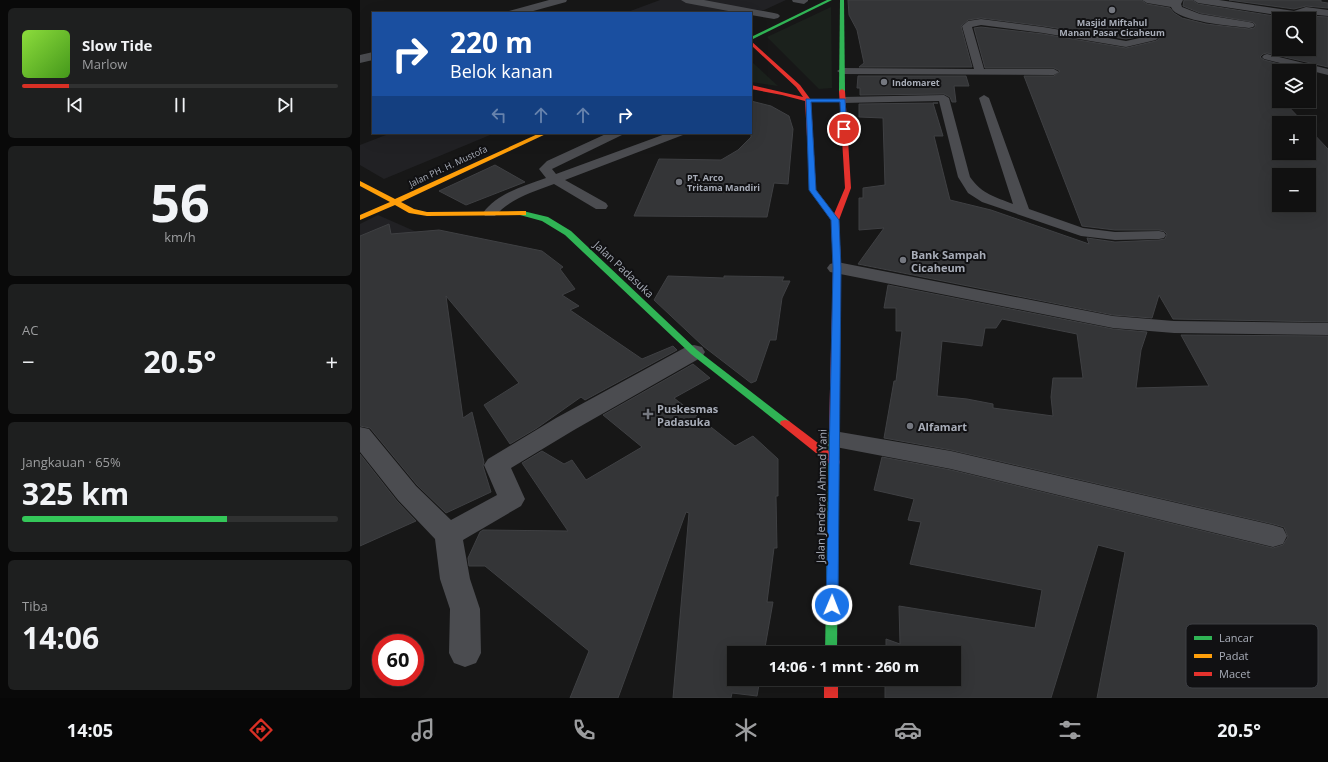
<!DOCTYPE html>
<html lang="id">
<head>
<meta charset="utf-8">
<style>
  body { margin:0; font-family:"Open Sans",sans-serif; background:#1e1f1f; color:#f1f3f6; height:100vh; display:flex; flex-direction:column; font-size:15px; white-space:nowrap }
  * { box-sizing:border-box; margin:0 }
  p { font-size:13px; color:#9c9d9f }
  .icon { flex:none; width:22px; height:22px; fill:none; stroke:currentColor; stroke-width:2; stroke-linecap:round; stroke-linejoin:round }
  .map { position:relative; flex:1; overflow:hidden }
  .side { display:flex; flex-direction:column; gap:8px; padding:8px; background:#090909; width:360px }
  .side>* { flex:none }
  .hud { position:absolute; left:12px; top:12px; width:380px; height:122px; border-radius:0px; box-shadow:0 4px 16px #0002,0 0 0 1px #303131; background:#1a4fa0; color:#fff; overflow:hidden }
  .controls { position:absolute; left:912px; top:12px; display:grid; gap:8px }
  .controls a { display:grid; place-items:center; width:44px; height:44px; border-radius:0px; background:#111; box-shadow:0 4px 16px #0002,0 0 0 1px #303131; font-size:20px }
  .speed { position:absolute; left:12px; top:634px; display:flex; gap:8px; font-size:20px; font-weight:700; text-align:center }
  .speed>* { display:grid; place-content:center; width:52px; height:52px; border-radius:50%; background:#111; box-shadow:0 4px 16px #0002,0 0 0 1px #303131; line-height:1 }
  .speed .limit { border:6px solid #d22; background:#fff; color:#111 }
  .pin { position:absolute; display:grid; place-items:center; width:34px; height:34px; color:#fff; margin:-17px; border:2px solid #fff; border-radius:50%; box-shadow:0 1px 4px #0007 }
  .me { position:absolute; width:44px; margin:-22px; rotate:1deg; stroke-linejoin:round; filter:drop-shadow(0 0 3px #0008) }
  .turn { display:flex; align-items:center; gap:14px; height:84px; padding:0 12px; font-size:18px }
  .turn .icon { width:52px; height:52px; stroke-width:2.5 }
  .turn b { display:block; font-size:28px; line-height:34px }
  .lanes { display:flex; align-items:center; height:38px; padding:0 12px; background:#0003; justify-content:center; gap:20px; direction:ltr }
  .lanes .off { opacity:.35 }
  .big { font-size:30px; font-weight:700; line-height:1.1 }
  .side .tile { flex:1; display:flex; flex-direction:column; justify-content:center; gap:6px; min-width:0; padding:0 14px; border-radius:6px; background:#1e1f1f }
  .side .dial { align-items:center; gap:0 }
  .dial b { font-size:52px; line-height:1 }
  .song { display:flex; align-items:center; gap:12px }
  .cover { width:48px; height:48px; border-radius:6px; background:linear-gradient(135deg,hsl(90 70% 55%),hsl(100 70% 35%)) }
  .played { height:4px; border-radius:2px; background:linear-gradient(90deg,#d93025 15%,#303131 15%) }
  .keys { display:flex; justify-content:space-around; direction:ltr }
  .heat { display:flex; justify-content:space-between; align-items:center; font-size:22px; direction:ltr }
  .charge { height:6px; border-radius:3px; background:linear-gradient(90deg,#34c759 65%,#303131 0) }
  .trip { position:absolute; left:367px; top:646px; width:234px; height:40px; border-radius:0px; background:#111; box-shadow:0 4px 16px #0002,0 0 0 1px #303131; font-weight:700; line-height:40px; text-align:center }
  .menu { display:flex; height:64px; justify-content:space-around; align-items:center; background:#070707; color:#9c9d9f }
  .menu .icon { width:28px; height:28px }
  .menu .on { color:#d93025 }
  .menu b { font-size:18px; color:#f1f3f6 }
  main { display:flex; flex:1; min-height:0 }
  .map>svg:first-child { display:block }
  .built { fill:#212124 }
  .green { fill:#1b211c }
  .building { fill:#343537; stroke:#3f4043; fill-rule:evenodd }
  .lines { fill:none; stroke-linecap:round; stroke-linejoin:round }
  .lane { fill:#4b4c50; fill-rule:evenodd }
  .street { fill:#4b4c50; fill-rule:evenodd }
  .fast { fill:#30b455; fill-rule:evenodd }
  .slow { fill:#ff9f0a; fill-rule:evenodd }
  .jam { fill:#e5322d; fill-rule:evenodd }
  .route { fill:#1a73e8; stroke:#114b97 }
  .poi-dot { fill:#757880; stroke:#111113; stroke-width:1.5 }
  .labels { text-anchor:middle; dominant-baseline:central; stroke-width:4; stroke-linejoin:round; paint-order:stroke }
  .far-poi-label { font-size:9px; font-weight:bold; fill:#a8adb8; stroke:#111113; text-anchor:start }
  .far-street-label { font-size:9px; fill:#a8adb8; stroke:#111113 }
  .poi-label { font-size:11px; font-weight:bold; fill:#a8adb8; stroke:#111113; text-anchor:start }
  .street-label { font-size:11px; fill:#a8adb8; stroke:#111113 }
  .key { fill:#111113; stroke:#3e4045; stroke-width:1 }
  .key-label { font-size:11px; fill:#a8adb8 }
</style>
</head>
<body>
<main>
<section class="side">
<div class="tile">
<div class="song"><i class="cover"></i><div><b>Slow Tide</b><p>Marlow</p></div></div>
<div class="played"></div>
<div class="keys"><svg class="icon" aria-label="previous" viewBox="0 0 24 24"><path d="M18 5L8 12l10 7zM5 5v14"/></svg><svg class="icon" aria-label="pause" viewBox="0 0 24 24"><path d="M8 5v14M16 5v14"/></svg><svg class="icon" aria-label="next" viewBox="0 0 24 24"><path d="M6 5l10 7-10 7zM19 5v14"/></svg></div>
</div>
<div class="tile dial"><b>56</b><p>km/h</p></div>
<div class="tile"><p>AC</p>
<div class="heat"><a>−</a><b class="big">20.5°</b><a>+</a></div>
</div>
<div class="tile"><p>Jangkauan · 65%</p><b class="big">325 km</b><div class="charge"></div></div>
<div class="tile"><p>Tiba</p><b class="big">14:06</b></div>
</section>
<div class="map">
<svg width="968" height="698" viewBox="0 0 968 698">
  <rect width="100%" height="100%" fill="#171717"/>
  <g class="built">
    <path d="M300,0h126l-35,16v-3h-126z"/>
    <path d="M31,133h104l-111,46 -24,-14v-20z"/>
    <path d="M18,215l50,22 -68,24v-37z"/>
  </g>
  <g class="green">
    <path d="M471,7l1,81 -13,1 -52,-52z"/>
    <path d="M391,61l27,25 -27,-4z"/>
  </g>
  <g class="building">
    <path d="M488,0h293l6,4 23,4 4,5 8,5 24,6 43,5 5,-1 2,-3 -3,-3 -53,-9 -17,-7 1,-6h8l6,4 95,15h-14v30h30v-30h-11l10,-3 20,1v50l-61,-14 -4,1 -3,3 4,3 27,7 -2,4h-10v21l-2,3 2,6h4l21,22h-25v30h30v-24l19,20v173l-155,-3 -14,-24 -7,23 -39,-3 -255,-51 26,-36 -25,2v-32h4v-10l22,-3 -2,-67 -24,-1v-13l79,-1h-5l10,33h-9l16,64 41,10 98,34 -2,-6 28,4 44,-2 6,-1 2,-5 -3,-3 -5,-1h-44l-33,-4 -58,-150h30l6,-5 -6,-3h-69l-11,-40 7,-1 62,7 83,14 30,-7 3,-2v-2l-6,-3 -27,5 -83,-13 -62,-8 -13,2 -7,6 11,41h-113l5,-4 -7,-33 -8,-15zM919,175h30v30h-30z"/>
    <path d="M869,0h92v2l7,1v5l-22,-2 -12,3z"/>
    <path d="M498,76h108l3,10h-15l2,16h-4l-2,-5 -6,-3 -84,1v-7h-3z"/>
    <path d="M391,101l20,5 18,10 4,13 -5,55 -14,-1 -7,34 -133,-1 25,-57 62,1 17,-10 13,-13z"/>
    <path d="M135,165l30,17 -59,23 -27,-14z"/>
    <path d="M29,224l2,10 48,-4 103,21 21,16 -3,2 15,20 -13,6 17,11 -9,4 72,49 31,-13 4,4 -92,50 -4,-3 -44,31 -27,16 -26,-39 35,-22 -73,-87 17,122 9,-6 12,50 -1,4 8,26 -45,21 -29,-28 -47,-57 -10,-2v-190z"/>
    <path d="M308,276l56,2v-2l60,1 -2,4h8l-8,17 -6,42h-6l-14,41 -5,2 -48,-37 -49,-46z"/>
    <path d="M528,285l225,44 34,3 -6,18 -5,38 73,-2 -28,-51 147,1v362h-231l28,-146 -27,-7 -47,153h-166v-19h69v-26h-68v-14l14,5 -1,-38 136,22 7,-38 -132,-26 11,-42 -13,-2 6,-21 -40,-9 8,-33 69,13 322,78 10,-3 5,-8 -4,-10 -11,-3 -322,-74 -67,-12 10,-57h2l6,-50h-6v-23h-12zM642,319l75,15 6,44h-30l-2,19 2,19 -60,-8v-4l-26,-5 -30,-3 5,-55 40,5 3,-18h11z"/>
    <path d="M333,364l17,14 -36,20 61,48 18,-10 25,23v37h-2l1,52h-3l-7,54h6l-9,51h-30v26h26l-3,17 -25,-3 -1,5h-58l16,-185 -3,-1 -68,186h-48l19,-47 -104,-85h-16l-1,-8 12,-26 3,-2 85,1 -46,-68 20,-12 22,13 8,-4 14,20 56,-33 -39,-32z"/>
    <path d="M0,454l37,47 19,20 -56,25z"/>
  </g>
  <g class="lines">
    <g class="lane">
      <path d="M432,0h16v1l-4,3 -11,-2z"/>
      <path d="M621,19l62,8 83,14 27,-6 5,3 -2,2 -30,7 -83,-14 -62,-8 -9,2 12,42h70l5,3 -5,3 -212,-1 -5,-3 5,-3 132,1 -12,-43 6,-5z"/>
      <path d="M907,54l61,15v6l-64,-16 -2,-2 2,-2z"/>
      <path d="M584,95l5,3 21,79c12,17 25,20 43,27l-34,-106 5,-3 5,3 40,111 54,19 32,4 44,-1 5,1 2,3 -2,3 -5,1 -44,1 -34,-4 -99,-34 -14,-9 -10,-16 -19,-76 -97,2 -5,-3 5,-3z"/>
      <path d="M248,133h16l-2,2 -70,34 4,5 112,-41h17l-2,2 -118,45 41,23 2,3 -2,3h-10l-42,-25c-22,8 -44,15 -59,32h-10l-2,-3c14,-20 41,-27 63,-35l-7,-9 8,-8z"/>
    </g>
    <g class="street">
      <path d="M189,0h18l-1,2 -40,11h-19l2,-2z"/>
      <path d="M321,0h23l70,13 4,1 2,2 -2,2 -4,1 -23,-4v-2h-12l-53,-10z"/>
      <path d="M782,0h41l-2,4 1,3 18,7 49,8 4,1 2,2 -2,2 -4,1c-15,-2 -73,-6 -78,-21l-24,-4z"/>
      <path d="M833,0h26l75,11 12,-4 22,3v6l-20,-2 -12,4 -98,-15z"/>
      <path d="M13,52v8l-13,3v-8z"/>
      <path d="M477,262l276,54 61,5 154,2v12l-154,-2 -61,-5 -283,-56 -3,-4 3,-4z"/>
      <path d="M334,345l8,2 3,5 -3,5 -128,73 -63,38 14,31 -4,7 -58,34 7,39 10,30 1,44 -5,10 -11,4 -11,-4 -5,-10 1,-44 -10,-30 -5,-40 -37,-39 -38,-48v-25l9,2 47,57 35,34 46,-25 -13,-30 4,-6 68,-41 130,-71z"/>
      <path d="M474,431l117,20 322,74 10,3 4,8 -4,8 -10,3 -322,-78 -126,-24 -3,-6 3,-6z"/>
    </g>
    <g class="fast">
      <path d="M467,0h5l-81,40v-3z"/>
      <path d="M480,0h4l1,91 -3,2 -3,-2z"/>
      <path d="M160,211h3l25,6 23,14 126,119 92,71 1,2 -1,2h-8l-90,-71 -126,-119 -23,-14 -22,-6z"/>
      <path d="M474,426l4,1 1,2 -2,224h-12l4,-224 1,-2z"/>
    </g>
    <path class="slow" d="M180,133h8l-147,69 13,7 13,3 96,-1h3v4l-99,1 -18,-3 -14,-8 -35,15v-5l30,-13 -30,-16v-5l35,18z"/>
    <g class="jam">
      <path d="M391,41l49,44 11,15 5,90 18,24 11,-26 -6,-97 3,-2 3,2 6,97 -12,32 2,48 -2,161 -1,2h-8l-1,-2 4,-161 -2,-48 -21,-30 -5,-89 -23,-6 -31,-6v-4l52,12 -7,-10 -45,-42z"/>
      <path d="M425,420l4,1 50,38 1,3 -1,3h-8l-50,-40 -1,-2 1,-2z"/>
      <rect x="464" y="679" width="14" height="19"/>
    </g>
  </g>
  <path class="route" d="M446,99h39l2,30 -3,2 -3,-2 -1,-27h-29l5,88 23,30 2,48 -3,337 -1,4 -5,1 -4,-1 -2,-4 7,-337 -2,-48 -22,-30z"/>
  <g class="poi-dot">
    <circle cx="752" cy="10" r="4"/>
    <circle cx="524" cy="82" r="4"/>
    <circle cx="319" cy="182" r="4"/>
    <circle cx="543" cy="260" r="4"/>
    <path d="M286 408h4v4h4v4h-4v4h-4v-4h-4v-4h4z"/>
    <circle cx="550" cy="426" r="4"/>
  </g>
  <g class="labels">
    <g class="far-poi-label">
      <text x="752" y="22" text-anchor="middle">Masjid Miftahul<tspan x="752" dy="10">Manan Pasar Cicaheum</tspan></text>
      <text x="532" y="82">Indomaret</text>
      <text x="327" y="177">PT. Arco<tspan x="327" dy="10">Tritama Mandiri</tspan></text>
    </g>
    <g class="far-street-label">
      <text transform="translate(88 166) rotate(-25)">Jalan PH. H. Mustofa</text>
    </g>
    <g class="poi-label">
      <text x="551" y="254">Bank Sampah<tspan x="551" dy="13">Cicaheum</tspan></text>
      <text x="297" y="408">Puskesmas<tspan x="297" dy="13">Padasuka</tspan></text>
      <text x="558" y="426">Alfamart</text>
    </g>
    <g class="street-label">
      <text transform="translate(264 269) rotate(43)">Jalan Padasuka</text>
      <text transform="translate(461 496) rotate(-89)">Jalan Jenderal Ahmad Yani</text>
    </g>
  </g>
  <rect x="826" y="624" width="132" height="64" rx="6" class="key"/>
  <rect x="834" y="636" width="18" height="4" fill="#30b455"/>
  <rect x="834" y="654" width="18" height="4" fill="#ff9f0a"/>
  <rect x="834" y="672" width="18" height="4" fill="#e5322d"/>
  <g class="key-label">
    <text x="859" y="642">Lancar</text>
    <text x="859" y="660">Padat</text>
    <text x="859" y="678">Macet</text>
  </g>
</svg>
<div class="controls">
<a><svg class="icon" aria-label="search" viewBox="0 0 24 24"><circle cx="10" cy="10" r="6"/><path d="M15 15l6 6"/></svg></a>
<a><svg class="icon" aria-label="layers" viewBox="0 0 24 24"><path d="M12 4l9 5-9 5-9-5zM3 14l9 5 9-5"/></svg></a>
<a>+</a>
<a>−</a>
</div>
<div class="speed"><div class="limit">60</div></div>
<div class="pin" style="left:484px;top:129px;background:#d93025"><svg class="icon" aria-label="arrive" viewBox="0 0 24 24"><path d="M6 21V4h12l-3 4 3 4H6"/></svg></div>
<svg class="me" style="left:472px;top:605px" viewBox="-20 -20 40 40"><circle r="17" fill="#1a73e8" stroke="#fff" stroke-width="3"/><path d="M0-11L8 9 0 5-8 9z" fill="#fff"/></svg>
<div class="trip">14:06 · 1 mnt · 260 m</div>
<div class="hud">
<div class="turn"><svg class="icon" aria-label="right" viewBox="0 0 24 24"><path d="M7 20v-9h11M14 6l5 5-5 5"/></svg><div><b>220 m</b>Belok kanan</div></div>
<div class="lanes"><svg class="icon off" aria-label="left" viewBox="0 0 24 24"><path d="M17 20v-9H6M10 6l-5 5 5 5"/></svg><svg class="icon off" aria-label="ahead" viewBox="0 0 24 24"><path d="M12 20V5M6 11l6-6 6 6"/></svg><svg class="icon off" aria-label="ahead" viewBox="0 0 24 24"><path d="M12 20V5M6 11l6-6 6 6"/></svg><svg class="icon" aria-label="right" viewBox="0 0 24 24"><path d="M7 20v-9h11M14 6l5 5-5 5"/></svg></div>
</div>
</div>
</main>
<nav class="menu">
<b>14:05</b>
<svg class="icon on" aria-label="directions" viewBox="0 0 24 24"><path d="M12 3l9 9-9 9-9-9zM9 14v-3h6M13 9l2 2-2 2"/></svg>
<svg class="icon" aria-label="music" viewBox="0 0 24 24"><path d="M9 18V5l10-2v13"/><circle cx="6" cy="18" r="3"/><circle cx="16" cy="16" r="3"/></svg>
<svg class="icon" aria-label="phone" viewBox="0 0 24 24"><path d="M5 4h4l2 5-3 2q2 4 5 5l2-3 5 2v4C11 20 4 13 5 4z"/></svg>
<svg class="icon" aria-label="climate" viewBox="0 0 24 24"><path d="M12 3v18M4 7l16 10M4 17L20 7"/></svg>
<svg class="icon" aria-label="car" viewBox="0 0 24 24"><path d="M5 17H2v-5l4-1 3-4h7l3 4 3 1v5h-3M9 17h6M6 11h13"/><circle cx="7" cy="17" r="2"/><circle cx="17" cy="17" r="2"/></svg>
<svg class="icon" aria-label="filters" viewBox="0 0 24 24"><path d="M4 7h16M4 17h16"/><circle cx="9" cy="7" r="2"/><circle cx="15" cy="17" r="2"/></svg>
<b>20.5°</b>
</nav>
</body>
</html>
